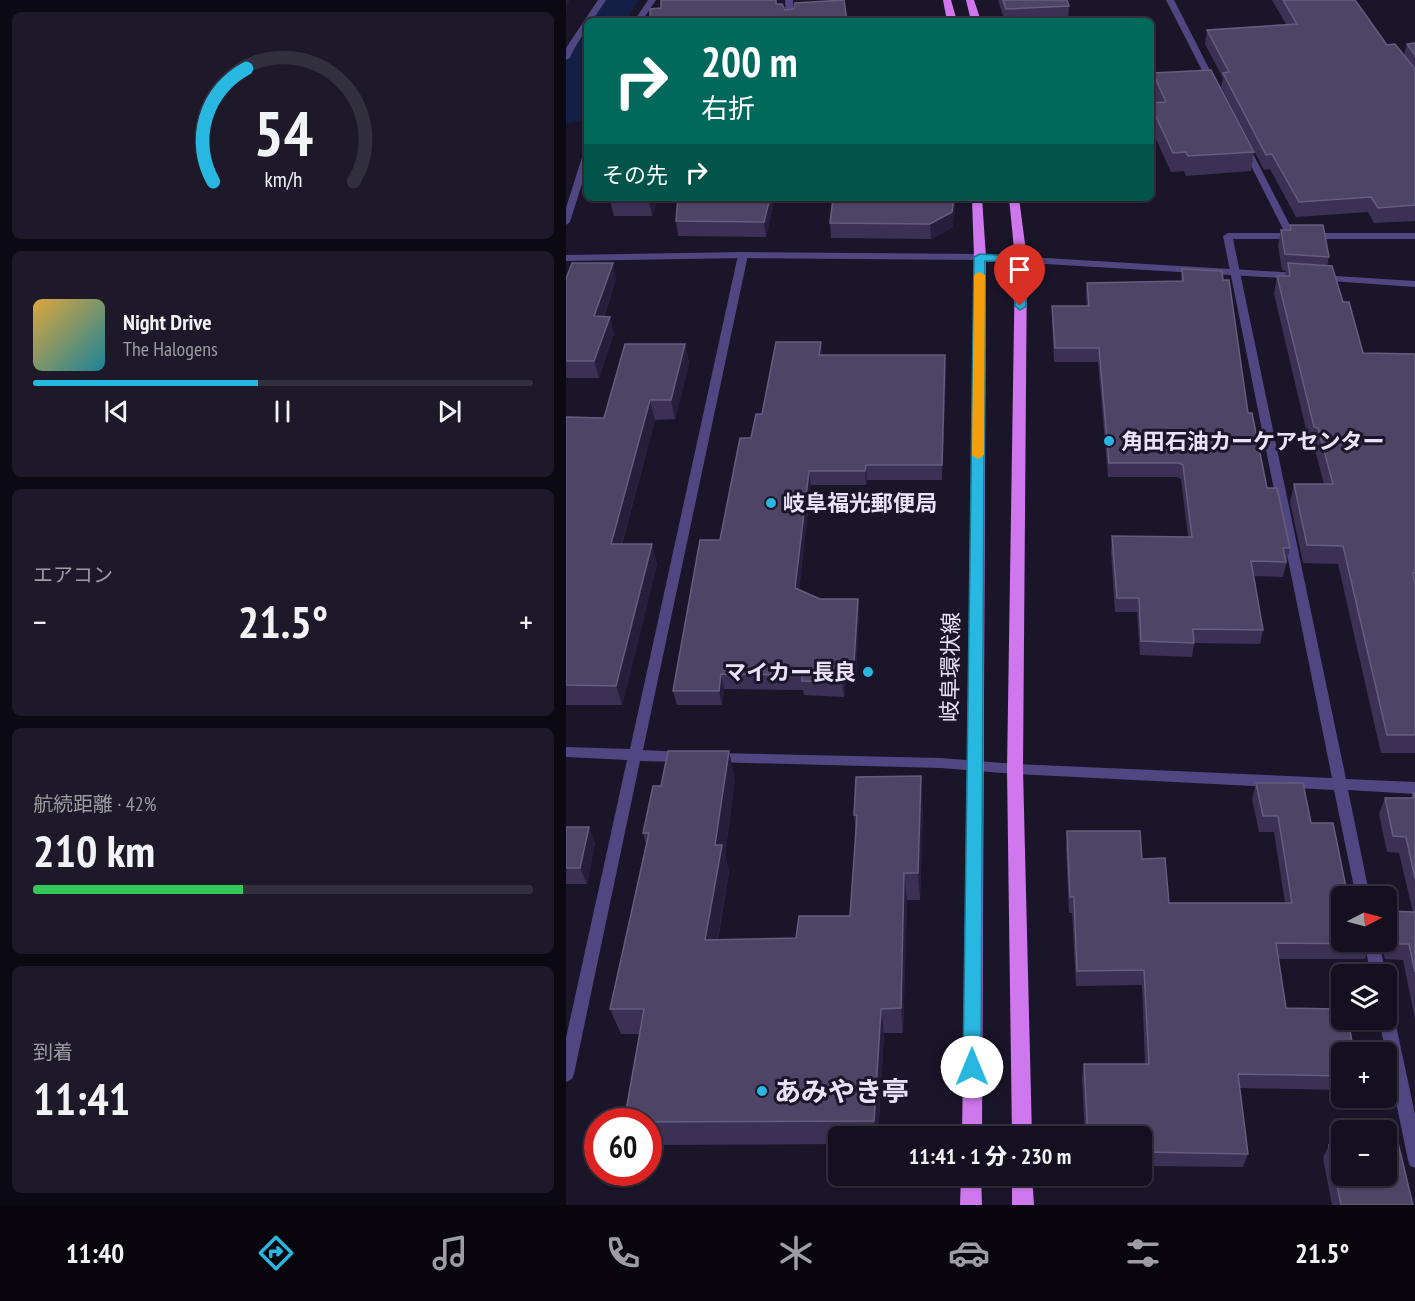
<!DOCTYPE html>
<html lang="ja">
<head>
<meta charset="utf-8">
<style>
  body { margin:0; font-family:"PT Sans Narrow","Noto Sans JP",sans-serif; background:#1d1928; color:#f1f3f6; height:100vh; display:flex; flex-direction:column; font-size:22px; white-space:nowrap }
  * { box-sizing:border-box; margin:0 }
  p { font-size:20px; color:#9d9da4 }
  .icon { flex:none; width:33px; height:33px; fill:none; stroke:currentColor; stroke-width:2; stroke-linecap:round; stroke-linejoin:round }
  .map { position:relative; flex:1; overflow:hidden }
  .details { display:flex; flex-direction:column; gap:12px; padding:12px; background:#0b0911; width:566px }
  .details>* { flex:none }
  .hud { position:absolute; left:18px; top:18px; width:570px; height:183px; border-radius:9px; box-shadow:0 2px 4px #0004,0 0 0 2px #33303d; background:#00695c; color:#fff; overflow:hidden }
  .needle { width:39px; rotate:84deg }
  .buttons { position:absolute; left:765px; top:886px; display:grid; gap:12px }
  .buttons a { display:grid; place-items:center; width:66px; height:66px; border-radius:9px; background:#14101f; box-shadow:0 2px 4px #0004,0 0 0 2px #33303d; font-size:30px }
  .speed { position:absolute; left:18px; top:1108px; display:flex; gap:12px; font-size:30px; font-weight:700; text-align:center }
  .speed>* { display:grid; place-content:center; width:78px; height:78px; border-radius:50%; background:#14101f; box-shadow:0 2px 4px #0004,0 0 0 2px #33303d; line-height:1 }
  .speed .limit { border:9px solid #d22; background:#fff; color:#111 }
  .pin { position:absolute; display:grid; place-items:center; width:51px; height:51px; color:#fff; margin:-62px -26px; border-radius:50% 50% 50% 0; rotate:-45deg; box-shadow:0 0 6px #0007 }
  .pin .icon { rotate:45deg }
  .me { position:absolute; width:66px; margin:-33px; rotate:0deg; stroke-linejoin:round; filter:drop-shadow(0 0 4px #0008) }
  .turn { display:flex; align-items:center; gap:21px; height:126px; padding:0 18px; font-size:27px }
  .turn .icon { width:78px; height:78px; stroke-width:2.5 }
  .turn b { display:block; font-size:42px; line-height:51px }
  .then { display:flex; align-items:center; height:57px; padding:0 18px; background:#0003; gap:12px; font-size:22px }
  .big { font-size:45px; font-weight:800; line-height:1.1 }
  .details .card { flex:1; display:flex; flex-direction:column; justify-content:center; gap:9px; min-width:0; padding:0 21px; border-radius:9px; background:#1d1928 }
  .details .dial { align-items:center; gap:0 }
  .dial svg { height:156px; overflow:visible; fill:none; stroke:#33303d; stroke-width:7; stroke-linecap:round; text-anchor:middle }
  .dial text { fill:#f1f3f6; stroke:none }
  .song { display:flex; align-items:center; gap:18px }
  .cover { width:72px; height:72px; border-radius:9px; background:linear-gradient(135deg,hsl(40 70% 55%),hsl(190 70% 35%)) }
  .played { height:6px; border-radius:3px; background:linear-gradient(90deg,#28b7e1 45%,#33303d 45%) }
  .keys { display:flex; justify-content:space-around; direction:ltr }
  .heat { display:flex; justify-content:space-between; align-items:center; font-size:33px; direction:ltr }
  .charge { height:9px; border-radius:4px; background:linear-gradient(90deg,#34c759 42%,#33303d 0) }
  .trip { position:absolute; left:262px; top:1126px; width:324px; height:60px; border-radius:9px; background:#14101f; box-shadow:0 2px 4px #0004,0 0 0 2px #33303d; font-weight:800; line-height:60px; text-align:center }
  .dock { display:flex; height:96px; justify-content:space-around; align-items:center; background:#08060c; color:#9d9da4 }
  .dock .icon { width:42px; height:42px }
  .dock .on { color:#28b7e1 }
  .dock b { font-size:27px; color:#f1f3f6 }
  main { display:flex; flex:1; min-height:0 }
  .map>svg:first-child { display:block }
  .lines { fill:none; stroke-linecap:round; stroke-linejoin:round }
  .river { fill:#131f44; fill-rule:evenodd }
  .minor { fill:#504782; fill-rule:evenodd }
  .tertiary { fill:#504782; fill-rule:evenodd }
  .primary { fill:#cf77ec; fill-rule:evenodd }
  .wall { fill:#3c3155 }
  .shaded-wall { fill:#271e3c }
  .building { fill:#4e4466; stroke:#665d7e; stroke-width:1.5 }
  .route { fill:#28b7e1; stroke:#1a7792; stroke-width:1.5 }
  .slow { fill:#f59e0b }
  .poi-dot { fill:#28b7e1; stroke:#1b1529; stroke-width:2 }
  .labels { text-anchor:middle; dominant-baseline:central; stroke-width:6; stroke-linejoin:round; paint-order:stroke }
  .poi-label { font-size:22px; font-weight:bold; fill:#e8e2fb; stroke:#1b1529; text-anchor:start }
  .street-label { font-size:22px; fill:#e8e2fb; stroke:#1b1529 }
  .near-poi-label { font-size:27px; font-weight:bold; fill:#e8e2fb; stroke:#1b1529; text-anchor:start }
</style>
</head>
<body>
<main>
<section class="details">
<div class="card dial"><svg viewBox="0 0 100 80">
<path d="M14 69A42 42 0 1 1 86 69"/>
<path d="M14 69A42 42 0 0 1 31 11" stroke="#28b7e1"/>
<text x="50" y="56" font-size="32" font-weight="700">54</text>
<text x="50" y="72" font-size="11">km/h</text>
</svg></div>
<div class="card">
<div class="song"><i class="cover"></i><div><b>Night Drive</b><p>The Halogens</p></div></div>
<div class="played"></div>
<div class="keys"><svg class="icon" aria-label="previous" viewBox="0 0 24 24"><path d="M18 5L8 12l10 7zM5 5v14"/></svg><svg class="icon" aria-label="pause" viewBox="0 0 24 24"><path d="M8 5v14M16 5v14"/></svg><svg class="icon" aria-label="next" viewBox="0 0 24 24"><path d="M6 5l10 7-10 7zM19 5v14"/></svg></div>
</div>
<div class="card"><p>エアコン</p>
<div class="heat"><a>−</a><b class="big">21.5°</b><a>+</a></div>
</div>
<div class="card"><p>航続距離 · 42%</p><b class="big">210 km</b><div class="charge"></div></div>
<div class="card"><p>到着</p><b class="big">11:41</b></div>
</section>
<div class="map">
<svg width="850" height="1205" viewBox="0 0 850 1205">
  <rect width="100%" height="100%" fill="#1b1529"/>
  <g class="lines">
    <g class="river">
      <path d="M33,0h40l-14,21h-38v3l-2,-3z"/>
      <path d="M21,37v76l-5,7 -16,4v-75l6,-9z"/>
    </g>
    <g class="minor">
      <path d="M32,0h8l-14,21h-5c0,13 -13,24 -17,37l-4,2v-12z"/>
      <path d="M82,0h8l-14,21h-8z"/>
      <path d="M219,0h8l1,21h-8z"/>
      <path d="M600,0h8l43,84 -1,2 -7,-2z"/>
      <path d="M677,146l7,2 44,85h122v6h-183l113,540 70,3v12l-68,-4 22,107h-14l-22,-107 -319,-16 -74,-6 -230,-6 -2,-4 2,-4 5,-1 225,5 74,6 317,14 -109,-542 5,-3h57l-43,-85z"/>
      <path d="M21,151v17l-17,54 -4,3v-17l17,-54z"/>
      <path d="M177,252l5,3 -105,495 40,2 5,1 2,4 -2,4 -5,1 -43,-1 -66,313 -2,5 -6,3v-44l61,-278 -61,-3v-10l64,2 108,-494z"/>
      <path d="M799,942h14l7,33h-16z"/>
      <path d="M820,1009l5,2 3,5 22,103v49l-6,-2 -2,-6 -29,-140h7z"/>
    </g>
    <g class="tertiary">
      <path d="M177,252l237,2 319,19 5,3 -5,3 -319,-19 -237,-2 -177,3v-6z"/>
      <path d="M754,275l96,6v6l-99,-7 -2,-2z"/>
    </g>
    <g class="primary">
      <path d="M377,0h8l6,21h-10z"/>
      <path d="M400,0h8l7,21h-10z"/>
      <path d="M406,198h10l4,59 -4,880h-20l12,-880z"/>
      <path d="M443,198h10l8,61 -4,510 9,368h-20l-5,-368 8,-510z"/>
      <path d="M395,1176h20l1,29h-22z"/>
      <path d="M446,1176h20l2,29h-22z"/>
    </g>
  </g>
  <g class="wall">
    <path d="M432,0h69l2,6 -1,15h-63z"/>
    <path d="M706,0h83l32,45 17,10 3,-11 8,-1v178l-41,2 -6,-11 -72,5 -26,-48 -6,1 -43,-83 2,-9 -18,-34 2,-14 79,-6z"/>
    <path d="M587,73l101,79 -3,19 -65,5 -2,-5 -13,1 -20,-44v-25l5,-1 -5,-10z"/>
    <path d="M45,198h47l-6,18h-38l-4,-15z"/>
    <path d="M112,198h97l-9,39 -88,-1 -2,-15z"/>
    <path d="M267,198l120,29 -22,12 -100,-1 -1,-15z"/>
    <path d="M724,225l39,32 -2,9 36,87 52,1v399h-34l-43,-189 -35,-1 -13,-61 4,-18h30l-10,-38h-4l-36,-152 3,-18h8l1,-5 -4,-1 -4,-24 3,-16h8z"/>
    <path d="M616,269l41,11 25,133 19,75 23,60 -7,29 -29,-1 9,54 -3,14 -66,-1 -2,14 -52,-2 -3,-43h-22l-4,-61 1,-15 76,1 -7,-58 -4,-2h-69l-10,-115h-44l-2,-42v-14h35l-1,-9 1,-14 94,-2z"/>
    <path d="M0,279h50l-12,38 10,16 -15,45h-33z"/>
    <path d="M255,342l1,13 124,15 -4,110h-75l-1,5h-55l-12,104 21,10h38l1,15 -3,63h-10l-2,20 -40,-2 -1,-5 -79,-1 -2,16h-45l-4,-14 47,-151 42,-126z"/>
    <path d="M119,344l4,19 -14,56 -20,1 -33,124 35,20 -35,141h-56v-288l38,1z"/>
    <path d="M169,779l-10,76 4,17 -11,68 78,-2 54,-22 6,-82 -2,-19 69,-11 -3,96h-13l-4,133h-19l-6,104h-39v7l-191,1v-23l-8,-88h-19l-11,-25 36,-165 -3,-11 18,-47z"/>
    <path d="M690,783l55,40 31,74 29,47 -6,15h-87l8,49 56,45v37l-102,-2 8,66 -5,13 -101,-1v-29h-57l-3,-59 2,-14h61l-3,-79 -66,1 -4,-73h-3l-3,-66 1,-16 75,28 27,44h116l-11,-71h-15l-7,-33z"/>
    <path d="M847,793h2v226l-12,-59 -18,-1 -5,-17h6v-31l27,1 -14,-59 -12,-1 -8,-38 6,-16h26z"/>
    <path d="M0,827l29,16 -8,41h-21z"/>
    <path d="M763,1145l84,60h-81l-9,-47z"/>
  </g>
  <g class="shaded-wall">
    <path d="M0,0h3l-3,12z"/>
    <path d="M85,198h7l-6,18 -3,-15z"/>
    <path d="M204,198h5l-9,39 -2,-15z"/>
    <path d="M388,198h2l-3,29 -22,12 -1,-15z"/>
    <path d="M47,263l3,16 -18,54 -4,-17z"/>
    <path d="M44,317l4,16 -15,45 -5,-17z"/>
    <path d="M255,342l1,15 -3,-2z"/>
    <path d="M119,344l4,19 -14,56 -4,-19z"/>
    <path d="M379,355l1,15 -4,110v-15z"/>
    <path d="M84,400l5,20 -39,144 -5,-20z"/>
    <path d="M300,465l1,15 -1,5 -1,-14z"/>
    <path d="M243,471l2,14 -14,117 -2,-14z"/>
    <path d="M86,544l5,20 -35,141 -6,-19z"/>
    <path d="M292,599l1,15 -3,63 -2,-15z"/>
    <path d="M278,662l2,15 -2,20 -2,-15z"/>
    <path d="M155,674l3,15 -2,16 -3,-14z"/>
    <path d="M163,751l6,28 -10,76 4,17 -16,94 -8,-26 10,-95z"/>
    <path d="M355,776l2,28 -3,96 -2,-27z"/>
    <path d="M23,827l6,16 -8,41 -7,-16z"/>
    <path d="M338,873l3,27 -4,133 -2,-25z"/>
    <path d="M315,1009l3,24 -6,104h-1l-3,-16z"/>
  </g>
  <g class="building">
    <path d="M95,0h115v4h6l3,6 9,-1 1,-6 49,-3 3,21h-197v-12l11,-1z"/>
    <path d="M437,0h64l2,6 -63,3z"/>
    <path d="M717,0h72l32,45 8,-1 20,25v136l-37,3 -7,-11 -72,5 -27,-48 -6,1 -43,-82 6,-1 -22,-42 90,-6z"/>
    <path d="M849,43v12l-8,-11z"/>
    <path d="M645,70l43,82 -66,4 -2,-4 -13,1 -22,-47v-3l15,-1 -13,-29z"/>
    <path d="M45,198h40l-2,3h-39z"/>
    <path d="M112,198h92l-6,24 -88,-1z"/>
    <path d="M267,198h121l-2,14 -22,12 -100,-1z"/>
    <path d="M724,225h33l6,32 -44,-3 -4,-24h10z"/>
    <path d="M6,263h41l-19,53 16,1 -16,44h-28v-82z"/>
    <path d="M722,263l44,3 11,36h6l14,51 52,1v219h-2l2,10v152h-28l-44,-189 -36,-1 -13,-61h39l-15,-56 -4,-1 -37,-151h13z"/>
    <path d="M616,269l40,2 1,9h6l19,133h4l15,75h10l13,60h-7l3,14 -35,-1 12,69 -70,-1 1,14 -53,-2 -2,-43h-22l-5,-62 80,1 -9,-72 -4,-2h-70l-10,-115h-44l-3,-42h37l-2,-23 96,-2z"/>
    <path d="M210,342h45l-2,13h126l-3,110h-76l-1,6h-56l-14,117 25,11h38l-4,63h-10l-2,20 -40,-1v-6l-81,-1 -2,17h-46l27,-151h20l20,-102h11l5,-24h6z"/>
    <path d="M59,344h60l-14,56h-21l-39,144h41l-36,142 -50,-1v-268l38,1z"/>
    <path d="M102,751h61l-14,94h7l-17,95 91,-2 3,-22h51l7,-101h-3l2,-38 65,-1 -3,97h-14l-3,135 -20,1 -7,112 -250,1 20,-113h-34l39,-176h-6l10,-47h8z"/>
    <path d="M690,783h47l8,40h22l15,74h-6v45h29v2l-95,-1 10,65 50,1 3,16h10l5,28h-12v23l-104,-2 10,80 -106,-2v-15h-54l-4,-73h65l-5,-94 -67,1 -3,-74h-4l-3,-66h73l2,28 23,-1 4,45h123l-14,-87h-15z"/>
    <path d="M847,793h2v85l-9,-41 -13,-1 -8,-38h29z"/>
    <path d="M0,827h23l-9,41h-14z"/>
    <path d="M820,911l29,1v60l-6,-28h-18l-5,-16z"/>
    <path d="M820,1143h12l15,62h-72l-12,-60 13,-1v32h44z"/>
  </g>
  <path class="route" d="M414,254l44,3 2,49 -6,4 -5,-4v-44l-30,-1 -4,806 -2,6 -7,3 -6,-3 -3,-6 11,-810z"/>
  <path class="slow" d="M413,272l6,3 -1,180 -6,4 -6,-4 2,-180z"/>
  <g class="poi-dot">
    <circle cx="543" cy="441" r="6"/>
    <circle cx="205" cy="503" r="6"/>
    <circle cx="302" cy="672" r="6"/>
    <circle cx="196" cy="1091" r="6"/>
  </g>
  <g class="labels">
    <g class="poi-label">
      <text x="555" y="441">角田石油カーケアセンター</text>
      <text x="217" y="503">岐阜福光郵便局</text>
      <text x="290" y="672" text-anchor="end">マイカー長良</text>
    </g>
    <g class="street-label">
      <text transform="translate(384 667) rotate(-89)">岐阜環状線</text>
    </g>
    <g class="near-poi-label">
      <text x="208" y="1091">あみやき亭</text>
    </g>
  </g>
</svg>
<div class="buttons">
<a><svg class="needle" viewBox="-14 -14 28 28"><path d="M0-13l5 13h-10z" fill="#e53935"/><path d="M0 13l5-13h-10z" fill="#9d9da4"/></svg></a>
<a><svg class="icon" aria-label="layers" viewBox="0 0 24 24"><path d="M12 4l9 5-9 5-9-5zM3 14l9 5 9-5"/></svg></a>
<a>+</a>
<a>−</a>
</div>
<div class="speed"><div class="limit">60</div></div>
<div class="pin" style="left:454px;top:306px;background:#d93025"><svg class="icon" aria-label="arrive" viewBox="0 0 24 24"><path d="M6 21V4h12l-3 4 3 4H6"/></svg></div>
<svg class="me" style="left:406px;top:1067px" viewBox="-20 -20 40 40"><circle r="19" fill="#fff"/><path d="M0-13L10 11 0 6-10 11z" fill="#28b7e1"/></svg>
<div class="trip">11:41 · 1 分 · 230 m</div>
<div class="hud">
<div class="turn"><svg class="icon" aria-label="right" viewBox="0 0 24 24"><path d="M7 20v-9h11M14 6l5 5-5 5"/></svg><div><b>200 m</b>右折</div></div>
<div class="then">その先<svg class="icon" aria-label="right" viewBox="0 0 24 24"><path d="M7 20v-9h11M14 6l5 5-5 5"/></svg></div>
</div>
</div>
</main>
<nav class="dock">
<b>11:40</b>
<svg class="icon on" aria-label="directions" viewBox="0 0 24 24"><path d="M12 3l9 9-9 9-9-9zM9 14v-3h6M13 9l2 2-2 2"/></svg>
<svg class="icon" aria-label="music" viewBox="0 0 24 24"><path d="M9 18V5l10-2v13"/><circle cx="6" cy="18" r="3"/><circle cx="16" cy="16" r="3"/></svg>
<svg class="icon" aria-label="phone" viewBox="0 0 24 24"><path d="M5 4h4l2 5-3 2q2 4 5 5l2-3 5 2v4C11 20 4 13 5 4z"/></svg>
<svg class="icon" aria-label="climate" viewBox="0 0 24 24"><path d="M12 3v18M4 7l16 10M4 17L20 7"/></svg>
<svg class="icon" aria-label="car" viewBox="0 0 24 24"><path d="M5 17H2v-5l4-1 3-4h7l3 4 3 1v5h-3M9 17h6M6 11h13"/><circle cx="7" cy="17" r="2"/><circle cx="17" cy="17" r="2"/></svg>
<svg class="icon" aria-label="filters" viewBox="0 0 24 24"><path d="M4 7h16M4 17h16"/><circle cx="9" cy="7" r="2"/><circle cx="15" cy="17" r="2"/></svg>
<b>21.5°</b>
</nav>
</body>
</html>
